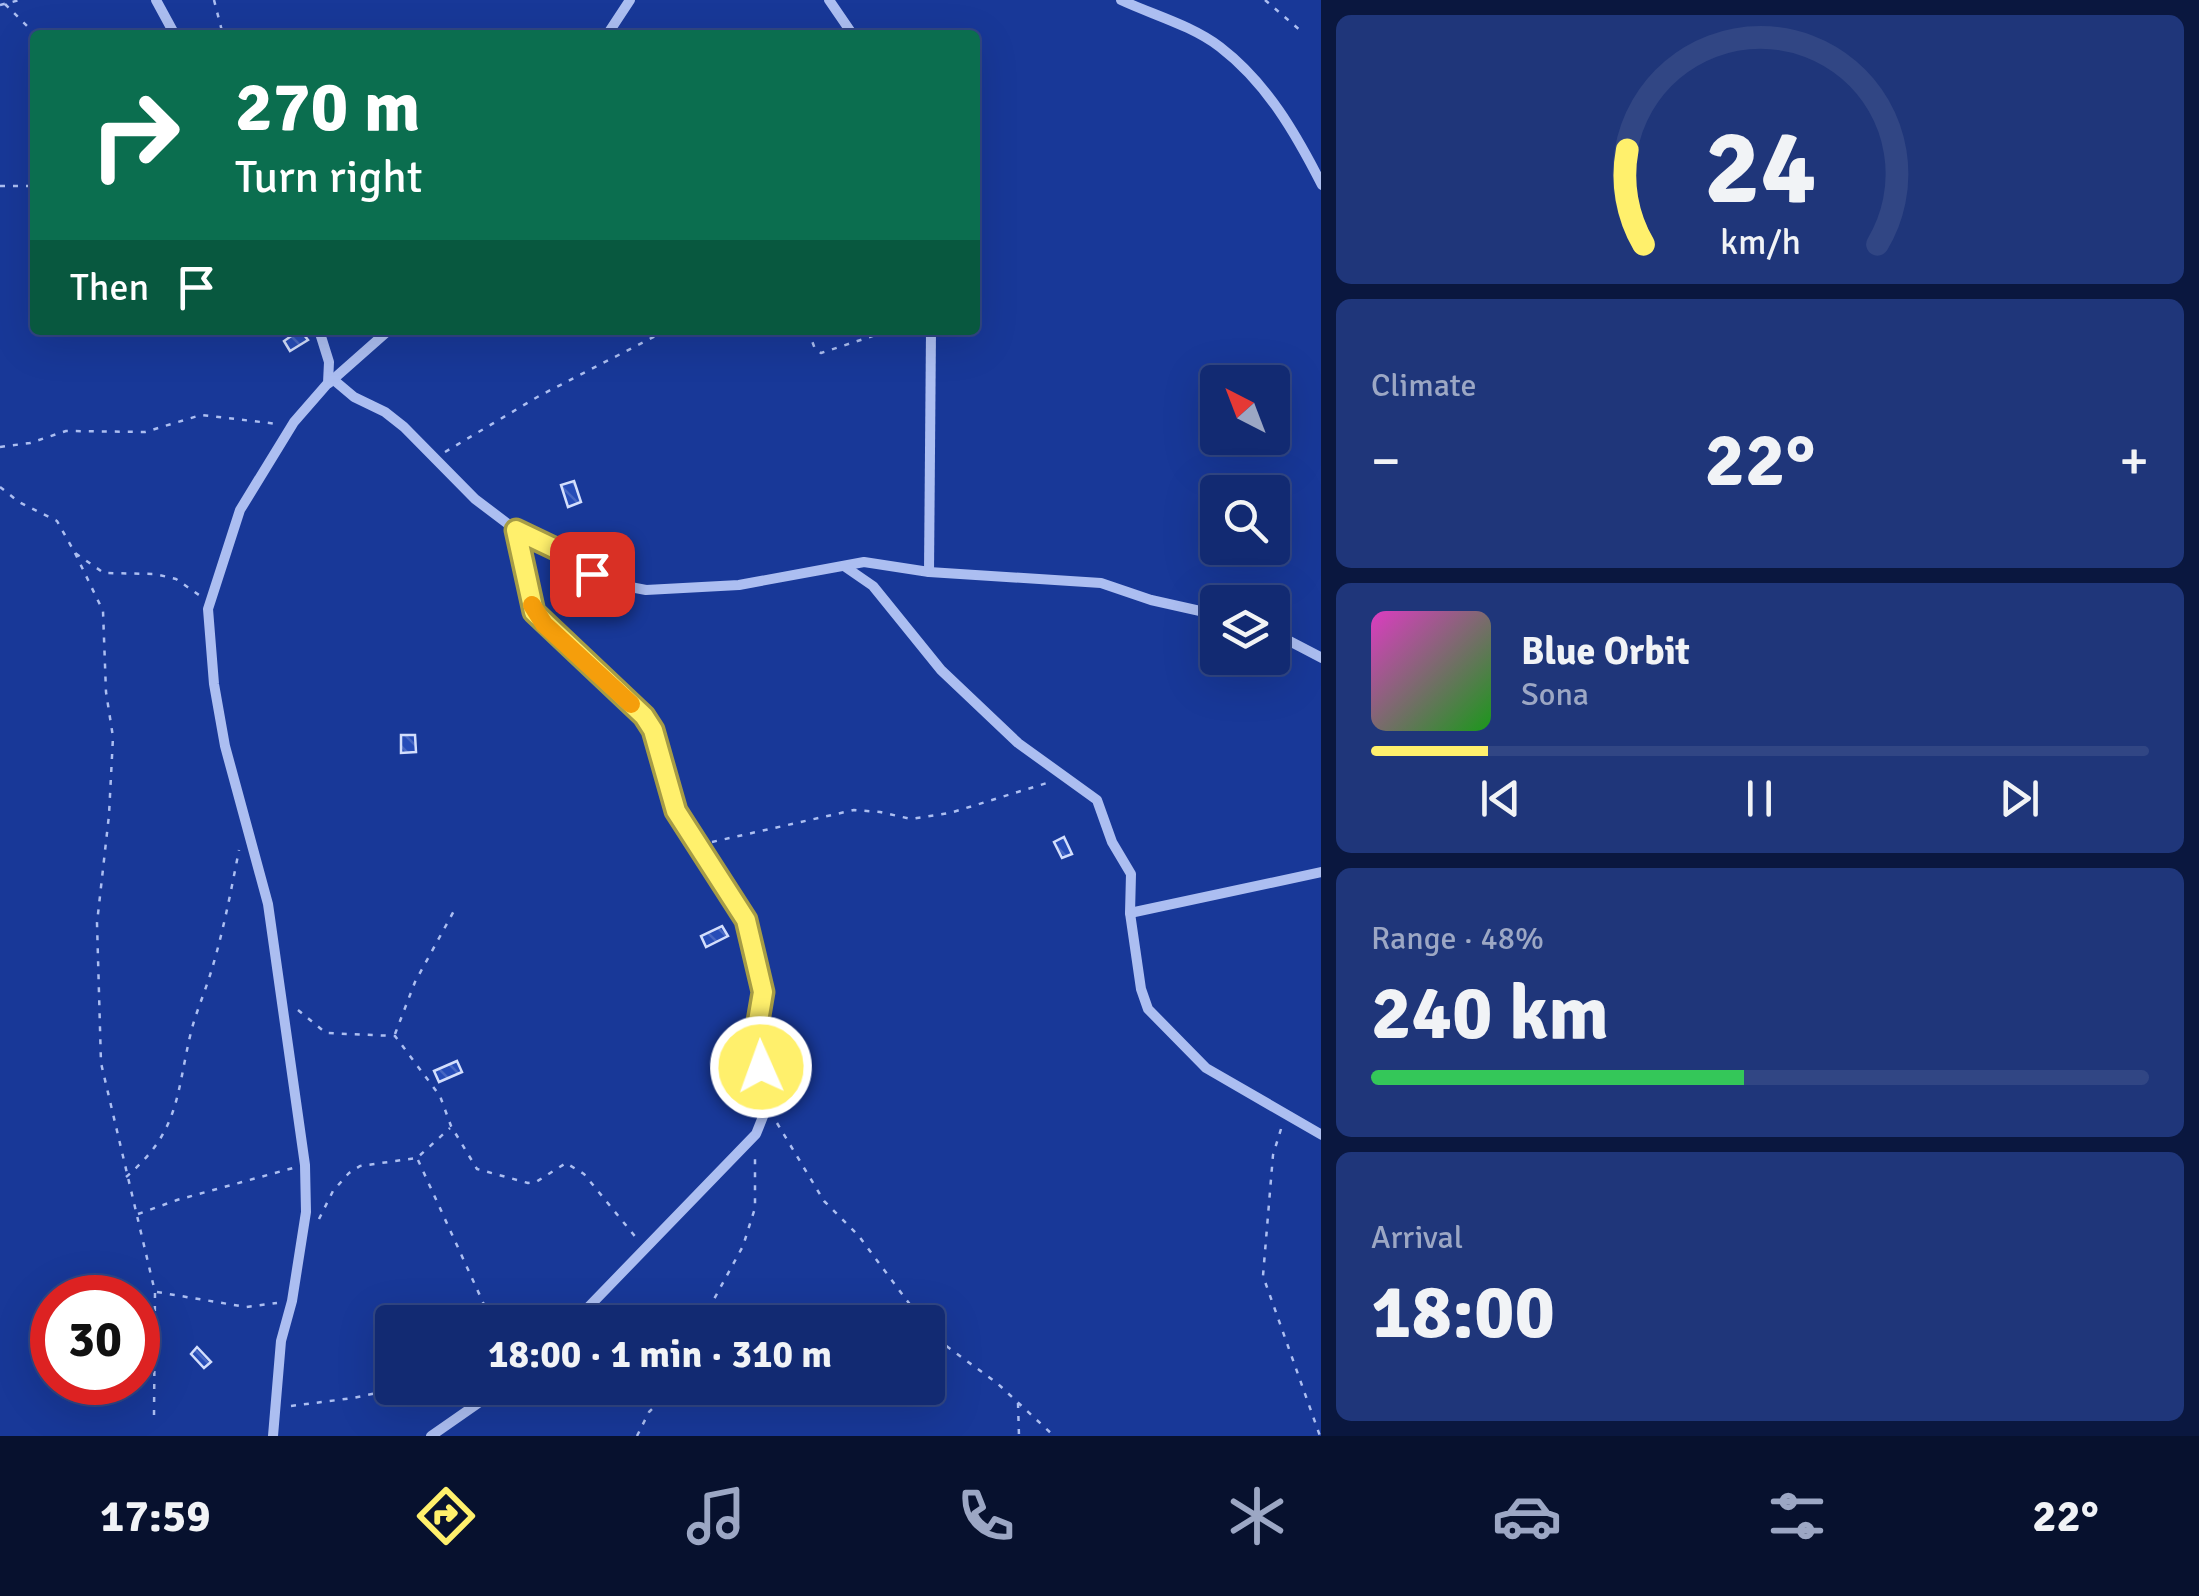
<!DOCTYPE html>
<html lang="en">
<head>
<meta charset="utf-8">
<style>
  body { margin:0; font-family:Signika,sans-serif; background:#1f367a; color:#f1f3f6; height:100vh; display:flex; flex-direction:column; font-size:38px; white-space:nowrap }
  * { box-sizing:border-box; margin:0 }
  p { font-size:32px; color:#9ca7c4 }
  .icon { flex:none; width:55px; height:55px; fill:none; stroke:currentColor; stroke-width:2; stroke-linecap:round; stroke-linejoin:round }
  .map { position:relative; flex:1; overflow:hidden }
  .drawer { display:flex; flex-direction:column; gap:15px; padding:15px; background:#0a173f; width:878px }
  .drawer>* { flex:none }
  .top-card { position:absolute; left:30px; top:30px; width:950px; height:305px; border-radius:10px; box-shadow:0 10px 40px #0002,0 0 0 2px #314684; background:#0b6e4f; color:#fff; overflow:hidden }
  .needle { width:65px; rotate:318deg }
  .tools { position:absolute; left:1200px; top:365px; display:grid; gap:20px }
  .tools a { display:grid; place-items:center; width:90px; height:90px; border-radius:10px; background:#122a72; box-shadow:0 10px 40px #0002,0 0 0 2px #314684; font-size:50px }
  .speed { position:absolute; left:30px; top:1275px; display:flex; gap:20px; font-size:50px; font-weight:700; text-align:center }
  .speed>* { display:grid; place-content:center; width:130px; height:130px; border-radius:50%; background:#122a72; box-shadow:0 10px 40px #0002,0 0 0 2px #314684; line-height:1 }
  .speed .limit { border:15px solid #d22; background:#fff; color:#111 }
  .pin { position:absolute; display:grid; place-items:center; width:85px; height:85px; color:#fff; margin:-42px; border-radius:20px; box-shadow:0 5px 15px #0006 }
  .me { position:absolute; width:110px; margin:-55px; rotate:358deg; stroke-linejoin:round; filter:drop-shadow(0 0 8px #0008) }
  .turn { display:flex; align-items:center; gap:35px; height:210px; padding:0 40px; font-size:45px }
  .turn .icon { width:130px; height:130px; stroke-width:2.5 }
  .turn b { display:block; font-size:70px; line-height:85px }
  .then { display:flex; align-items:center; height:95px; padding:0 40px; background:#0003; gap:20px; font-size:38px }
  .big { font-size:75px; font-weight:800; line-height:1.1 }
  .drawer .tile { flex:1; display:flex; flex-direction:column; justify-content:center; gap:15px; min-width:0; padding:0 35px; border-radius:15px; background:#1f367a }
  .drawer .dial { align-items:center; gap:0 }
  .dial svg { height:260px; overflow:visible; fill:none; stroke:#314684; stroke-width:7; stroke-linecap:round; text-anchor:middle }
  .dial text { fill:#f1f3f6; stroke:none }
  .song { display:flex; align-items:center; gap:30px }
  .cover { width:120px; height:120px; border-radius:15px; background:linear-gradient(135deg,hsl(310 70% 55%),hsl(120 70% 35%)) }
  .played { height:10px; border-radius:5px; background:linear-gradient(90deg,#fff06c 15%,#314684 15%) }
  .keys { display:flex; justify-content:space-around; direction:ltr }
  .heat { display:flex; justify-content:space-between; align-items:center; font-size:55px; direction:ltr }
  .charge { height:15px; border-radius:8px; background:linear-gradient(90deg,#34c759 48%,#314684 0) }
  .trip { position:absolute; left:375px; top:1305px; width:570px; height:100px; border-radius:10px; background:#122a72; box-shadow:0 10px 40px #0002,0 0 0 2px #314684; font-weight:800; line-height:100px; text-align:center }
  .tabs { display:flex; height:160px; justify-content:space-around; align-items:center; background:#07112e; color:#9ca7c4 }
  .tabs .icon { width:70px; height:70px }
  .tabs .on { color:#fff06c }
  .tabs b { font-size:45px; color:#f1f3f6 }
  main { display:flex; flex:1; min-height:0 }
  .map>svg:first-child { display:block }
  .building { fill:url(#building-back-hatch); stroke:#d3defc; stroke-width:2.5 }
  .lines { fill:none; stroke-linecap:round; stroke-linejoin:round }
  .path { stroke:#acbef1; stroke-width:2.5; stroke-dasharray:5 8; stroke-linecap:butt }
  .street { stroke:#acbef1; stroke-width:10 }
  .route-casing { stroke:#a69c46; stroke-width:25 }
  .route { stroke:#fff06c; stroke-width:18 }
  .slow { stroke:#f59e0b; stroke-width:18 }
</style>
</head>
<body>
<main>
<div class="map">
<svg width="1322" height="1436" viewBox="0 0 1322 1436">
  <defs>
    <pattern id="building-back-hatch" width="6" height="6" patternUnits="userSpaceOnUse" patternTransform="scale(2.5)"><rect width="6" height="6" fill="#264cb7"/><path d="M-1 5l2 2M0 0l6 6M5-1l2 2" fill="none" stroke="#4767c2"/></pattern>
  </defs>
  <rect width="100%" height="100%" fill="#183898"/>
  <g class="building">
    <path d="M300,330l8,10 -18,11 -6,-10z"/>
    <path d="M574,481l7,21 -13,5 -7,-22z"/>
    <path d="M401,735h14l1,17 -15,1z"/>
    <path d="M1064,837l8,17 -10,4 -8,-16z"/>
    <path d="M722,926l6,10 -22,11 -5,-11z"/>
    <path d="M457,1061l5,11 -23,10 -5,-11z"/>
    <path d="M197,1347l14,15 -7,6 -13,-14z"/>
  </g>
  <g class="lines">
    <g class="path">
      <path d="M214,0l9,35"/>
      <path d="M1265,0l36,31"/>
      <path d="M5,4l31,31"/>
      <path d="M0,5l20,-5"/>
      <path d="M0,186h35"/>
      <path d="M808,330l7,19 6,4 70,-23"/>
      <path d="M0,447l30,-4 36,-12 79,1 56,-17 77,9"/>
      <path d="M445,452l94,-56 128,-66"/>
      <path d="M0,487l19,15 38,19 18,32 29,20 51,1 21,5 23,16"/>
      <path d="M75,553l28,58 3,81 7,45 -4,78 -12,108 4,140 54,229 -1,124"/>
      <path d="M712,842l142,-32 26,2 31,7 39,-6 100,-31"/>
      <path d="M298,1010l28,23 69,3 45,60 11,30 26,43 51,14 8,-1 30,-19 18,11 54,66"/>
      <path d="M395,1034l20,-52 40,-73"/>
      <path d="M777,1123l47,78 34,34 65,87"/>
      <path d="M1281,1129l-8,26 -10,121 57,160"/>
      <path d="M418,1160l74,162"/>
      <path d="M126,1177c54,-46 50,-82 65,-145 5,-20 14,-40 20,-60 12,-39 20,-81 28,-122"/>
      <path d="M138,1214l39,-14 116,-32"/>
      <path d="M319,1219l14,-28 16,-18 11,-7 57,-8 33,-30"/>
      <path d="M157,1292l89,15 31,-4"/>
      <path d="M709,1322l-2,-10 36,-66 12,-38v-53"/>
      <path d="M928,1328l10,12 59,43 57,53"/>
      <path d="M1018,1403l1,33"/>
      <path d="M291,1406l62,-8 47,-10"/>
      <path d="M637,1436l12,-24 24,-24"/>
    </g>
    <g class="street">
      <path d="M156,0l19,35"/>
      <path d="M829,0l24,35"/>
      <path d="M1121,0c32,15 70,25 99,47 47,36 76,87 102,138"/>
      <path d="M607,35l23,-35"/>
      <path d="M335,381l19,16 31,15 19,15 71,72 41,31 46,22 30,22 28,11 26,5 93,-5 125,-23 65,10 172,11 50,17 67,15"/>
      <path d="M329,383l60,-53"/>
      <path d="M516,530l18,82 110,104 9,13 23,82 70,109 17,72 -7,41 9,68 -1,13 -8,20 -182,188"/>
      <path d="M844,566l29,20 68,84 77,73 79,57 15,42 19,32 -1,39 11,76 7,20 58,59 116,67"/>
      <path d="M929,572l2,-242"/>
      <path d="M1272,632l50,26"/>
      <path d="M1130,913l192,-41"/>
      <path d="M273,1436l8,-95 11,-40 14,-89 -1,-47 -37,-261 -43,-158 -11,-62 -6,-75 32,-99 54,-88 34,-39 1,-21 -10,-32"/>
      <path d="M431,1436l69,-48"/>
    </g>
  </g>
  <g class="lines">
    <g class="route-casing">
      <path id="route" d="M592,574l-30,-22 -46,-22 18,82 110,104 9,14 23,81 70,109 17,72 -7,41 5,34"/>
    </g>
    <use href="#route" class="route"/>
    <path class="slow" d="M532,605l12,19 87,80"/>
  </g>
</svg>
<div class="tools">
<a><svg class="needle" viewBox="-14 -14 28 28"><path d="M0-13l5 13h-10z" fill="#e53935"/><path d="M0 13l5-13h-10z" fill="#9ca7c4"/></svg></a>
<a><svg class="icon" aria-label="search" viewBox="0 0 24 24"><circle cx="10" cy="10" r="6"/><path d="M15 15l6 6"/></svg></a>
<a><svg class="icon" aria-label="layers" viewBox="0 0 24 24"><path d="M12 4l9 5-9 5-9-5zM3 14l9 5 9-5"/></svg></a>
</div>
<div class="speed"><div class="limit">30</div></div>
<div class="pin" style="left:592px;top:574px;background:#d93025"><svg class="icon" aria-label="arrive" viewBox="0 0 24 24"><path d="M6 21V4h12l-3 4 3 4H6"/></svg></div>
<svg class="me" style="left:761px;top:1067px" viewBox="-20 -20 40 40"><circle r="17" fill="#fff06c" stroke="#fff" stroke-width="3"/><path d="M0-11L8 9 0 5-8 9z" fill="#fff"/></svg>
<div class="trip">18:00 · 1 min · 310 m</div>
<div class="top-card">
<div class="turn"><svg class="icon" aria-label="right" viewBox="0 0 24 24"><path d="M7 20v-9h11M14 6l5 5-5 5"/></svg><div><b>270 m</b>Turn right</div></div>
<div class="then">Then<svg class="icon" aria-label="arrive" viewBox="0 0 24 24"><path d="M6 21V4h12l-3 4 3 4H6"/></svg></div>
</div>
</div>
<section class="drawer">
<div class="tile dial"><svg viewBox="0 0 100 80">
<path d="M14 69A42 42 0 1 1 86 69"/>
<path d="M14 69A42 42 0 0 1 9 40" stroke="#fff06c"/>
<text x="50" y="56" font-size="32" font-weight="700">24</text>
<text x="50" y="72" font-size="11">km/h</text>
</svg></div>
<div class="tile"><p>Climate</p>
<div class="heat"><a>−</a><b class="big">22°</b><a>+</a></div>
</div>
<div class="tile">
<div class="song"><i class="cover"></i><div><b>Blue Orbit</b><p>Sona</p></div></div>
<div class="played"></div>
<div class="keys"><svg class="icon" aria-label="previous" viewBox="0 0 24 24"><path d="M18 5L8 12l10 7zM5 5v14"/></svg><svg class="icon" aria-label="pause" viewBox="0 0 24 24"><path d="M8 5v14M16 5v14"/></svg><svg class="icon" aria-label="next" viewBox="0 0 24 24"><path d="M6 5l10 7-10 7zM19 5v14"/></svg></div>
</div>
<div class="tile"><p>Range · 48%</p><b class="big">240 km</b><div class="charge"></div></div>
<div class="tile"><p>Arrival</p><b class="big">18:00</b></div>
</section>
</main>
<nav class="tabs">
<b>17:59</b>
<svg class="icon on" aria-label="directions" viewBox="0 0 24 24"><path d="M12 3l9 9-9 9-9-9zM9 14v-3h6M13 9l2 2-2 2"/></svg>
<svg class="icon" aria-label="music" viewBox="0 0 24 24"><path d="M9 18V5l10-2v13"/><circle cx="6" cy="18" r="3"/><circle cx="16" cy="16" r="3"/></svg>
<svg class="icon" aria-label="phone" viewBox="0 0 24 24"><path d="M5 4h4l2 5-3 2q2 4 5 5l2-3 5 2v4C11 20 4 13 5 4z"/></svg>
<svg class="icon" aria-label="climate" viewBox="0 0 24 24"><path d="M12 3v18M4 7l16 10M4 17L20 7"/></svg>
<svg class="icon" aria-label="car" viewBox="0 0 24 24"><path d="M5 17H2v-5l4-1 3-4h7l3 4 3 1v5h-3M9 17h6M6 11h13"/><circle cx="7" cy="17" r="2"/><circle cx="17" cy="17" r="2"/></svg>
<svg class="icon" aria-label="filters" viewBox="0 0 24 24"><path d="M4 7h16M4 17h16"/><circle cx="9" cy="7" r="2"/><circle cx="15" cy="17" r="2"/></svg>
<b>22°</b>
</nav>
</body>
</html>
